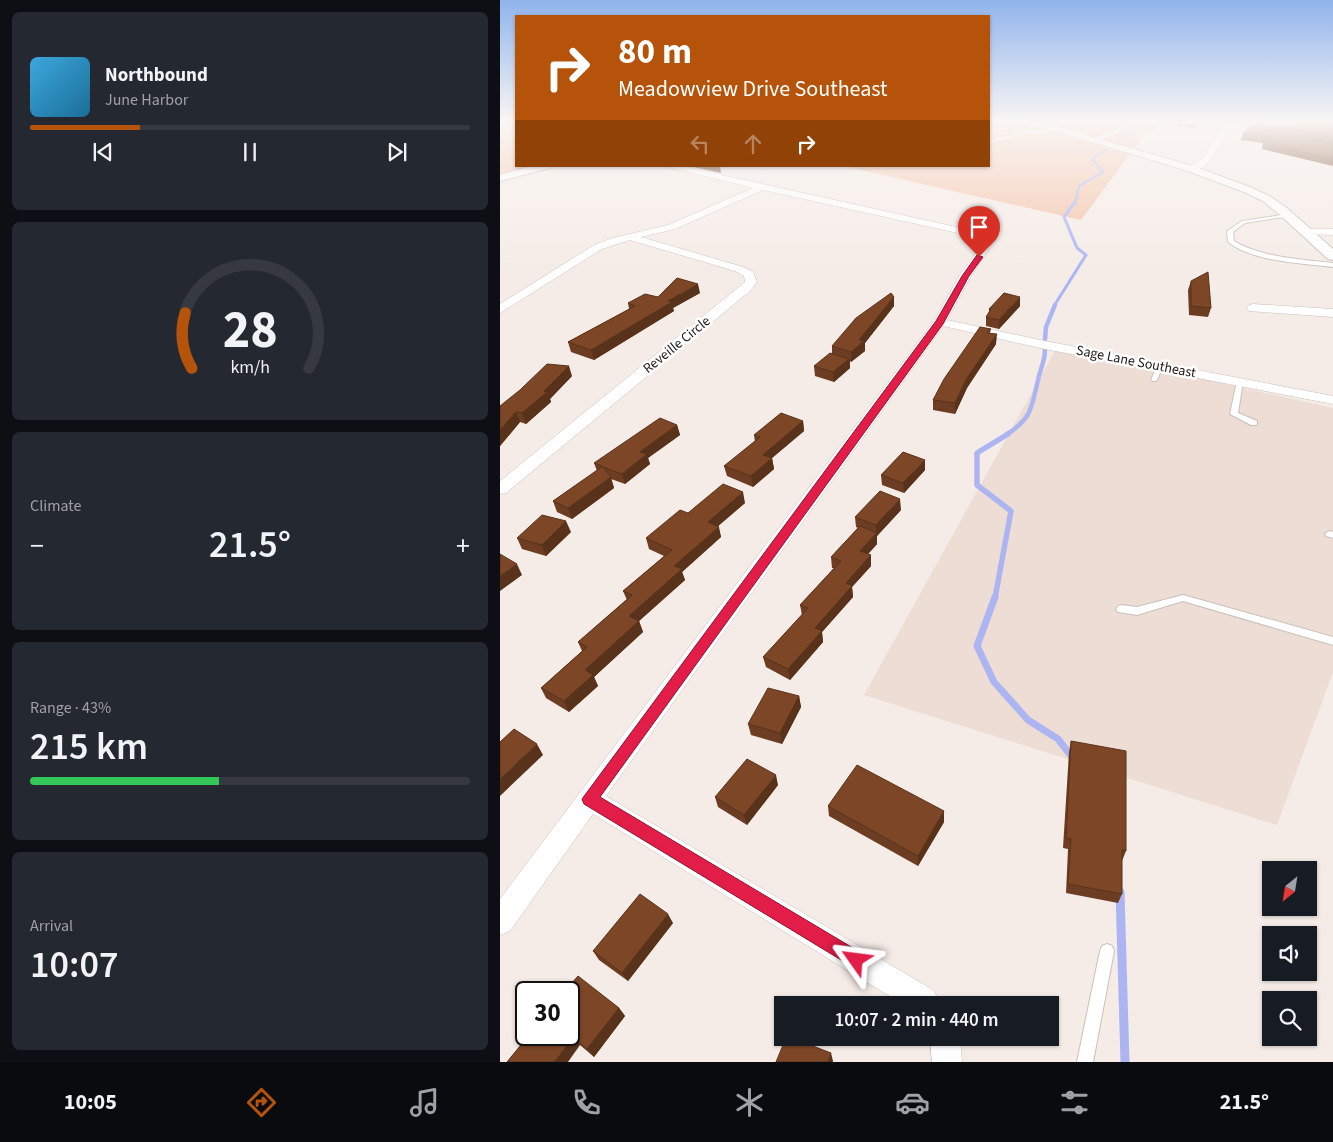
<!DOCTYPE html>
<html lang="en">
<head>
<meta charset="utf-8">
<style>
  body { margin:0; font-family:"Source Sans 3",sans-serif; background:#242831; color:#f1f3f6; height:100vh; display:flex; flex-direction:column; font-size:19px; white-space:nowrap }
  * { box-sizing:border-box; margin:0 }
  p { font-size:16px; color:#9ea1a6 }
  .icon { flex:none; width:28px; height:28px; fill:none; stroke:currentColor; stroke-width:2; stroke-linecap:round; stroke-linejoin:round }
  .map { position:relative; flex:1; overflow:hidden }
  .panel { display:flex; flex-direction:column; gap:12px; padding:12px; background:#0d0f14; width:500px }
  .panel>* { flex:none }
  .top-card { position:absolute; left:15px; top:15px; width:475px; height:152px; border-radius:0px; box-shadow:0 1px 4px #0004; background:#b45309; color:#fff; overflow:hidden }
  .needle { width:32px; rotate:210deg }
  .tools { position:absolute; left:762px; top:861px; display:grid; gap:10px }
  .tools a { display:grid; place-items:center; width:55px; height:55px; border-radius:0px; background:#171b24; box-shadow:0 1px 4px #0004; font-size:25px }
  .speed { position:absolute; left:15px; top:981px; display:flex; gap:10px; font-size:25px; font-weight:700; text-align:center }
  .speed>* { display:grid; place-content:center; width:65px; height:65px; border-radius:50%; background:#171b24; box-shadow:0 1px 4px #0004; line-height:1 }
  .speed .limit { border:2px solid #111; border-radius:8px; background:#fff; color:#111 }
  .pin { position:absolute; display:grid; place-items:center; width:42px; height:42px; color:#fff; margin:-51px -21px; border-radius:50% 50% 50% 0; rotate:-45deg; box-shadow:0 0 5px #0007 }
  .pin .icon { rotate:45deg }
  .me { position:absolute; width:55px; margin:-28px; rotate:301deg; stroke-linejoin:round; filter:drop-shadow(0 0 4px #0008) }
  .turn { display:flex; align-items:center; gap:18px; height:105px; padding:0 20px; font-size:22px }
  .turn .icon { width:65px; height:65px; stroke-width:2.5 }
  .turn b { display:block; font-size:35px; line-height:42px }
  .lanes { display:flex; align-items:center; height:48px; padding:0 20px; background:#0003; justify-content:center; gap:25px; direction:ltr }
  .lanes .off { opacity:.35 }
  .big { font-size:38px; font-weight:600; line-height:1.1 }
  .panel .widget { flex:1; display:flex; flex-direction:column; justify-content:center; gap:8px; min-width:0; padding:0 18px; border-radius:8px; background:#242831 }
  .panel .dial { align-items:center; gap:0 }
  .dial svg { height:130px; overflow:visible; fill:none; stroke:#363941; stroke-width:7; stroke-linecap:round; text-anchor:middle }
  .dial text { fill:#f1f3f6; stroke:none }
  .song { display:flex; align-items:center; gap:15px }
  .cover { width:60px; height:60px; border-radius:8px; background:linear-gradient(135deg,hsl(200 70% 55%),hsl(200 70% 35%)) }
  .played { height:5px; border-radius:2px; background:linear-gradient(90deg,#b45309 25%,#363941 25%) }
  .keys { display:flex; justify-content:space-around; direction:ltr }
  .heat { display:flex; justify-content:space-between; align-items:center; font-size:28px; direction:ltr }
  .charge { height:8px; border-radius:4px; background:linear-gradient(90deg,#34c759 43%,#363941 0) }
  .trip { position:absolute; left:274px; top:996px; width:285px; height:50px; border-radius:0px; background:#171b24; box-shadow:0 1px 4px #0004; font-weight:600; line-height:50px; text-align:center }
  .tab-bar { display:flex; height:80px; justify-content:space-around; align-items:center; background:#090b0e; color:#9ea1a6 }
  .tab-bar .icon { width:35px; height:35px }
  .tab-bar .active { color:#b45309 }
  .tab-bar b { font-size:22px; color:#f1f3f6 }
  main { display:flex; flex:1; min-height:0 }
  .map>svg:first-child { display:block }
  .built { fill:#edddd4 }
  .green { fill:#f4c4aa }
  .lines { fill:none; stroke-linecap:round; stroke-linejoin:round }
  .stream-far5 { stroke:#acb5f1; stroke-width:2.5 }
  .stream-far4 { stroke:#acb5f1; stroke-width:3 }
  .stream-far3 { stroke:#acb5f1; stroke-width:4.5 }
  .stream-far2 { stroke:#acb5f1; stroke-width:5.5 }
  .stream-far1 { stroke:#acb5f1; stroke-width:7 }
  .stream { stroke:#acb5f1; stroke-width:9 }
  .service-casing { stroke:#c9c0bc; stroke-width:2 }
  .minor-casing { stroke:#c9c0bc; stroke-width:1 }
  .tertiary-casing { stroke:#c9c0bc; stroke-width:2 }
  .service { fill:#fff; fill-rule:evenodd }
  .minor { fill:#fff; fill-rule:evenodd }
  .tertiary { fill:#fff; fill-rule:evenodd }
  .wall { fill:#6c3d22 }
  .shaded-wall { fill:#58321b }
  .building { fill:#7d4727; stroke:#58321b }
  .route { fill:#e11d48; stroke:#92132f }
  .labels { text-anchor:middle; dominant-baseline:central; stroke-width:5; stroke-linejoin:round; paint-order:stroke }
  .far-street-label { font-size:14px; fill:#1e1b19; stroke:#fff }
</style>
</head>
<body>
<main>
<section class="panel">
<div class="widget">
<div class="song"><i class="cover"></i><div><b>Northbound</b><p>June Harbor</p></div></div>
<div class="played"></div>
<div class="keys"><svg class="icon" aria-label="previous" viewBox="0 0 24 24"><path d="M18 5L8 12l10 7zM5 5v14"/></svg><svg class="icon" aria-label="pause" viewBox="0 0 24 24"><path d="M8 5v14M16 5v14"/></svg><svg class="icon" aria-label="next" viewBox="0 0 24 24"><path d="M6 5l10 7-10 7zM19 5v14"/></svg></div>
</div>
<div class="widget dial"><svg viewBox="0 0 100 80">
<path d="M14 69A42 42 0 1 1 86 69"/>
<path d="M14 69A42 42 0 0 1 10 35" stroke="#b45309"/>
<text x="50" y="56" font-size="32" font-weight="700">28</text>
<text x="50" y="72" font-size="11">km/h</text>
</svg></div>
<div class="widget"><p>Climate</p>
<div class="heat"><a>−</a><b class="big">21.5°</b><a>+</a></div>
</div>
<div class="widget"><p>Range · 43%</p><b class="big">215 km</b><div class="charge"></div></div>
<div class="widget"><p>Arrival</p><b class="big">10:07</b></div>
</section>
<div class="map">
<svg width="833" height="1062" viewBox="0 0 833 1062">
  <rect width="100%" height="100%" fill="#f5ece7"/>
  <path class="built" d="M557,347l276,61v264l-56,153 -413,-130z"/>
  <g class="green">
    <path d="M0,122h16v44h17l-33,8z"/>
    <path d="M489,122h165l2,6 -9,3 -66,89 -238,-54h146z"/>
  </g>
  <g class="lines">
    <g class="stream-far5">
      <path d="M614,145l30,-23"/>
      <path d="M575,204l4,-18 24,-14 -11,-13 16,-11"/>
    </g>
    <path class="stream-far4" d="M554,306l32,-51 -9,-7 -13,-31 11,-15"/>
    <g class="stream-far3">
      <path d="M545,339l1,-12 9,-22"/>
      <path d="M506,435c26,-17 25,-26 32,-55 2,-10 7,-19 7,-30"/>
    </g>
    <path class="stream-far2" d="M495,598l16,-87 -34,-26v-32l31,-19"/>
    <path class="stream-far1" d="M495,597l-18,49 17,36 34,38 30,19 14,18"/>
    <path class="stream" d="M620,892l5,170"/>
    <g class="service-casing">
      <g id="service">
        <path d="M533,122l3,1 -8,8 27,-2 2,1 -33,4 -35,9v-2l34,-9z"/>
        <path d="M627,122h4c-10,13 -27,16 -42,19l-2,-1 28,-9z"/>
        <path d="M788,214h2v2l-45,7 -12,9 1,9c29,17 66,18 99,22v4c-31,-4 -80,-5 -105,-25l-1,-11 15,-10z"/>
        <path d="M660,364l3,2 -6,14 -1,1h-4l-1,-1 6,-14z"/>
        <path d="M740,379l3,2 -5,32 19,8v4h-6l-21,-11 7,-33z"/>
        <path d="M829,531l4,1v6l-7,-2 -1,-2z"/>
        <path d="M683,595l150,42v8l-150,-44 -46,14 -19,-3 -2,-3 2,-3 3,-1 16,2z"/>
        <path d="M607,944l5,2 2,5 -21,111h-16l23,-111 2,-5z"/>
      </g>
    </g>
    <g class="minor-casing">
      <g id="minor">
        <path d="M726,122h8l-1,2 43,9 -4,2 -42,-7c-9,14 -21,45 -41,43v-4l16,-10 5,-11z"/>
        <path d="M164,166h17l289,64 19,9 2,7 -20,30 -24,44 98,21 288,55v8l-288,-55 -102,-23 -337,470 327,194 9,15h-38l-311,-191 -83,117 -10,4v-36l434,-578 25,-45 22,-30 -1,-3 -13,-8 -204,-45 -88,39 -34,8 102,30 10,5 4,10 -7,9 -244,202 -6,1v-13l245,-199 -1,-6 -9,-5 -105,-31 -28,9 -102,64v-9l94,-59 19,-7 55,-13 85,-37z"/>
        <path d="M807,229h26v6l-30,-1 -1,-2z"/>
        <path d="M753,304l80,5v8l-84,-6 -2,-3 2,-3z"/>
        <path d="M430,1038h30l2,24h-30z"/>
      </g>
    </g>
    <g class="tertiary-casing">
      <g id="tertiary">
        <path d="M526,122h14l156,45 56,21 19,9 17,12 45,40v11l-5,-1 -48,-44 -17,-14 -19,-9 -56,-21z"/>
        <path d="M33,166h18l-1,2 -50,13v-6z"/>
      </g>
    </g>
    <use href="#service" class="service"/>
    <use href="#minor" class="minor"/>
    <use href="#tertiary" class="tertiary"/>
  </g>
  <g class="wall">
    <path d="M677,122h24l-6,6 -18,-2z"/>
    <path d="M754,122h79v23l-80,-19z"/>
    <path d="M743,134l90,11v21l-71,-17 1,-6 -22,-3z"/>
    <path d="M189,166h31l1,7z"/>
    <path d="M691,281l20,27 -3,9 -19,-2 -1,-25z"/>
    <path d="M200,293l-27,15 1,3 -80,49 -23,-8 -3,-10 61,-33 -1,-6 30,-6z"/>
    <path d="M394,297v9l-29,37v8l-14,11 -1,-1v7l-16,14 -19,-6 -1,-10 18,-12v-8z"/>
    <path d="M520,306l-21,23 -13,-3v-9l3,-4v-4z"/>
    <path d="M491,329l-1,4 6,11 -29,44 -12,26 -22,-4v-10z"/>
    <path d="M72,376l-22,23 1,3 -25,22 -6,-2 -20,24v-40z"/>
    <path d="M303,421l1,10 -32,27 2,11 -21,18 -26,-11 -3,-10 31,-24 -1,-7z"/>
    <path d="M177,425l3,10 -32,23 2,6 -25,20 -14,-5 3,9 -42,31 -15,-7 -4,-11 44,-30 -3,-8z"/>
    <path d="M425,470l-21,23 -22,-8 -1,-10z"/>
    <path d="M245,503l-27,23 3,11 -39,35 3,8 -46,41 4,11 -49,45 4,9 -29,26 -23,-14 -5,-10 41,-37 -4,-9 49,-42 -4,-9 41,-35 -15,-7 -3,-11 42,-25z"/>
    <path d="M401,510l-24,26v8l-9,10 3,1v11l-19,21 1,10 -31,35 1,10 -33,38 -24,-13 -3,-10 39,-42 -2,-10 34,-37h-2l-1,-11 27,-29 -2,-1 -1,-10z"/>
    <path d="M71,532l-25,24 -24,-7 -5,-11z"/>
    <path d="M299,696l2,11 -19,37 -31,-9 -3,-11z"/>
    <path d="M571,741l55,110 -4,10v33l-4,9 -52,-10 2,-44 -5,-1 6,-96z"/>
    <path d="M278,785l-31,40 -29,-18 -3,-10z"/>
    <path d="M328,806l116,5v11l-26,44 -89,-50z"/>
    <path d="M173,923l-45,58 -29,-21 -6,-9z"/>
    <path d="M119,1008l6,8 -31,41 -14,-12 -73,17z"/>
  </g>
  <g class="shaded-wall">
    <path d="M697,122h4l-6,6 1,-5z"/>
    <path d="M198,284l2,9 -27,15 1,3 -80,49 -3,-10 77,-49z"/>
    <path d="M394,297v9l-29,37v8l-14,11v-10l8,-12z"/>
    <path d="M520,297v9l-21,23v-9z"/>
    <path d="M497,334l-1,10 -29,44 -12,26v-11l12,-25z"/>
    <path d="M349,359l1,9 -16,14 -1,-10z"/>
    <path d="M69,366l3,10 -22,23 1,3 -25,22 -4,-11z"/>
    <path d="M16,412l4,10 -20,24v-16z"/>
    <path d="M303,421l1,10 -32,27 2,11 -21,18 -2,-11 12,-21z"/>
    <path d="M177,425l3,10 -32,23 2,6 -25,20 -3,-10 18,-22z"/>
    <path d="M425,460v10l-21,23 -1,-10z"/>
    <path d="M111,477l3,11 -42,31 -4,-11z"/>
    <path d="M243,492l2,11 -35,30 -2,-11z"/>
    <path d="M400,499l1,11 -24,26v8l-16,18 -1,-11 16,-18v-8z"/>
    <path d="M66,521l5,11 -25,24 -4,-11z"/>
    <path d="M219,527l2,10 -39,35 3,8 -46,41 4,11 -49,45 4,9 -29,26 -5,-11 21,-31 44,-54 45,-50z"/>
    <path d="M371,555v11l-19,21 1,10 -31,35 1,10 -33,38 -2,-11 27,-41 31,-45z"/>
    <path d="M17,564l5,11 -22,16v-15z"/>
    <path d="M299,696l2,11 -19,37 -2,-11z"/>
    <path d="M37,744l6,11 -43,41v-17z"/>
    <path d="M276,775l2,10 -31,40 -3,-10z"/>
    <path d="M444,811v11l-26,44v-10z"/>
    <path d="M168,914l5,9 -45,58 -6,-8z"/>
    <path d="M119,1008l6,8 -31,41 -7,-8z"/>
    <path d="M73,1038l7,7 -12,17h-14z"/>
    <path d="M331,1053l2,8v1h-5z"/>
  </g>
  <g class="building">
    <path d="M765,122h68v16z"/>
    <path d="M750,126l83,19v14l-70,-16 12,-5 -32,-4z"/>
    <path d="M708,272l3,36 -20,-2v-25z"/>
    <path d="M177,278l21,6 -30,17 4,1 -81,48 -23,-8 67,-36 -7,-3 17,-9 13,3z"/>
    <path d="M391,293l3,4 -35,43 5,1 -13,11 -19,-6 24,-28z"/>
    <path d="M504,293l16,4 -21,23 -13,-3 5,-8h-2z"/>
    <path d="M480,327l11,2 -4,4 10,1 -30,44 -12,25 -22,-3 11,-21z"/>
    <path d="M330,353l19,6 -16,13 -19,-6z"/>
    <path d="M47,364l22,2 -25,25 3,1 -25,21 -6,-1 -16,18v-24l20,-16z"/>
    <path d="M281,413l22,8 -40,34 9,3 -21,18 -27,-10 36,-29 -6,-2z"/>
    <path d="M160,418l17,7 -37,27 7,2 -25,20 -19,-7 8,10 -43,31 -15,-7 50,-35 -9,-3z"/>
    <path d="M403,452l22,8 -22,23 -22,-8z"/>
    <path d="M223,484l20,8 -35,30 11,5 -45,39 8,3 -53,47 10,5 -54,49 8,5 -29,26 -23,-13 46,-41 -9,-5 54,-47 -9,-4 49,-41 -26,-12 34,-28 8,3z"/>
    <path d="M380,491l20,8 -24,26 -21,-8z"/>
    <path d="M42,515l24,6 -24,24 -25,-7z"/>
    <path d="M360,526l17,7 -17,18 11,4 -25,28 6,3 -37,42 7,3 -34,38 -25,-12 45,-49 -8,-3 41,-44 -10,-4z"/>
    <path d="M0,554l17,10 -17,12z"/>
    <path d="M268,688l31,8 -19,37 -32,-9z"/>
    <path d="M14,729l23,15 -37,35v-37z"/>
    <path d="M571,741l55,10v100l-4,-1v44l-54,-10 3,-45 -5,-1z"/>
    <path d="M247,759l29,16 -32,40 -29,-18z"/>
    <path d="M357,765l87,46 -26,45 -90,-50z"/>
    <path d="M140,894l28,20 -46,59 -29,-22z"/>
    <path d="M78,976l41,32 -32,41 -14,-11 -19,24h-47l22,-27h40v-43h-5z"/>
    <path d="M286,1038h6l39,15 -3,9h-52z"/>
  </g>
  <linearGradient id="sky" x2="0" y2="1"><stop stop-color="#90b4ec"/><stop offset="0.45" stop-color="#faf6f4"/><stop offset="1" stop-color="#faf6f4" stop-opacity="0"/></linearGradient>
  <rect width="833" height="271" fill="url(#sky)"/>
  <path class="route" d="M477,255l6,2 -14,19 -26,48 -343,473 263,157 2,6 -2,7 -7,2 -272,-165 -2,-5 354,-478 26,-45z"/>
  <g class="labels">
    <g class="far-street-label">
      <text transform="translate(177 345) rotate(-39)">Reveille Circle</text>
      <text transform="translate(636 362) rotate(11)">Sage Lane Southeast</text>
    </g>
  </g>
</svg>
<div class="tools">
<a><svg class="needle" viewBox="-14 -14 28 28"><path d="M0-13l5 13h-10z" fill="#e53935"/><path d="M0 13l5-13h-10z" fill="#9ea1a6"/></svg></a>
<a><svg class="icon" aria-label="sound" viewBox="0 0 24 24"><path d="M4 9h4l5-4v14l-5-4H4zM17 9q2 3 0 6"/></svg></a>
<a><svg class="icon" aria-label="search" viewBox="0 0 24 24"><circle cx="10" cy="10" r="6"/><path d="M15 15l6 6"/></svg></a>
</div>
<div class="speed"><div class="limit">30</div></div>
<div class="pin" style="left:479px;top:257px;background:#d93025"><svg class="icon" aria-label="arrive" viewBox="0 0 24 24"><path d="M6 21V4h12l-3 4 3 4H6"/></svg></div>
<svg class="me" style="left:356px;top:960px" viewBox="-20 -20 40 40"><path d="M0-17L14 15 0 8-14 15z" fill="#e11d48" stroke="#fff" stroke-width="4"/></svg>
<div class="trip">10:07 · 2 min · 440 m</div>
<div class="top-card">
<div class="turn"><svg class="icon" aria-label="right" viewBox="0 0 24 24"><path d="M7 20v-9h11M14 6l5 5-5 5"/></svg><div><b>80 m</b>Meadowview Drive Southeast</div></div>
<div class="lanes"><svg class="icon off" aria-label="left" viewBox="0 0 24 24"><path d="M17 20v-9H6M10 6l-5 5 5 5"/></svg><svg class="icon off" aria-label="ahead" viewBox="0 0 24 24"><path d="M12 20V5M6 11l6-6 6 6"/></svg><svg class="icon" aria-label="right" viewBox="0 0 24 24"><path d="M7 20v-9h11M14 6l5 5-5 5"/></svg></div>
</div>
</div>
</main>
<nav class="tab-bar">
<b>10:05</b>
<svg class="icon active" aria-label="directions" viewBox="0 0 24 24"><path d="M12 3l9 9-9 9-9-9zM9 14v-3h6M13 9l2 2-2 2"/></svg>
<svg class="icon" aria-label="music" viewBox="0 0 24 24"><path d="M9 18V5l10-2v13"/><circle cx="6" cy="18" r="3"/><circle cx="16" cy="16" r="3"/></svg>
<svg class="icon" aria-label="phone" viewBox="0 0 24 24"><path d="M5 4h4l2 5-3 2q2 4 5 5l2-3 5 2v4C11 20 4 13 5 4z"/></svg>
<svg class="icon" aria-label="climate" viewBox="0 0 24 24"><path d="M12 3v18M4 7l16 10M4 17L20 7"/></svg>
<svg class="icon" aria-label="car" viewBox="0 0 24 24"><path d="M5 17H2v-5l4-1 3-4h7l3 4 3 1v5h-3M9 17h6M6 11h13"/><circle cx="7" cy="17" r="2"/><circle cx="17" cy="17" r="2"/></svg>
<svg class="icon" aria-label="filters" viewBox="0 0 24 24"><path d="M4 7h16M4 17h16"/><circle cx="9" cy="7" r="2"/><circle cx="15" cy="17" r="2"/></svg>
<b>21.5°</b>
</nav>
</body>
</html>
